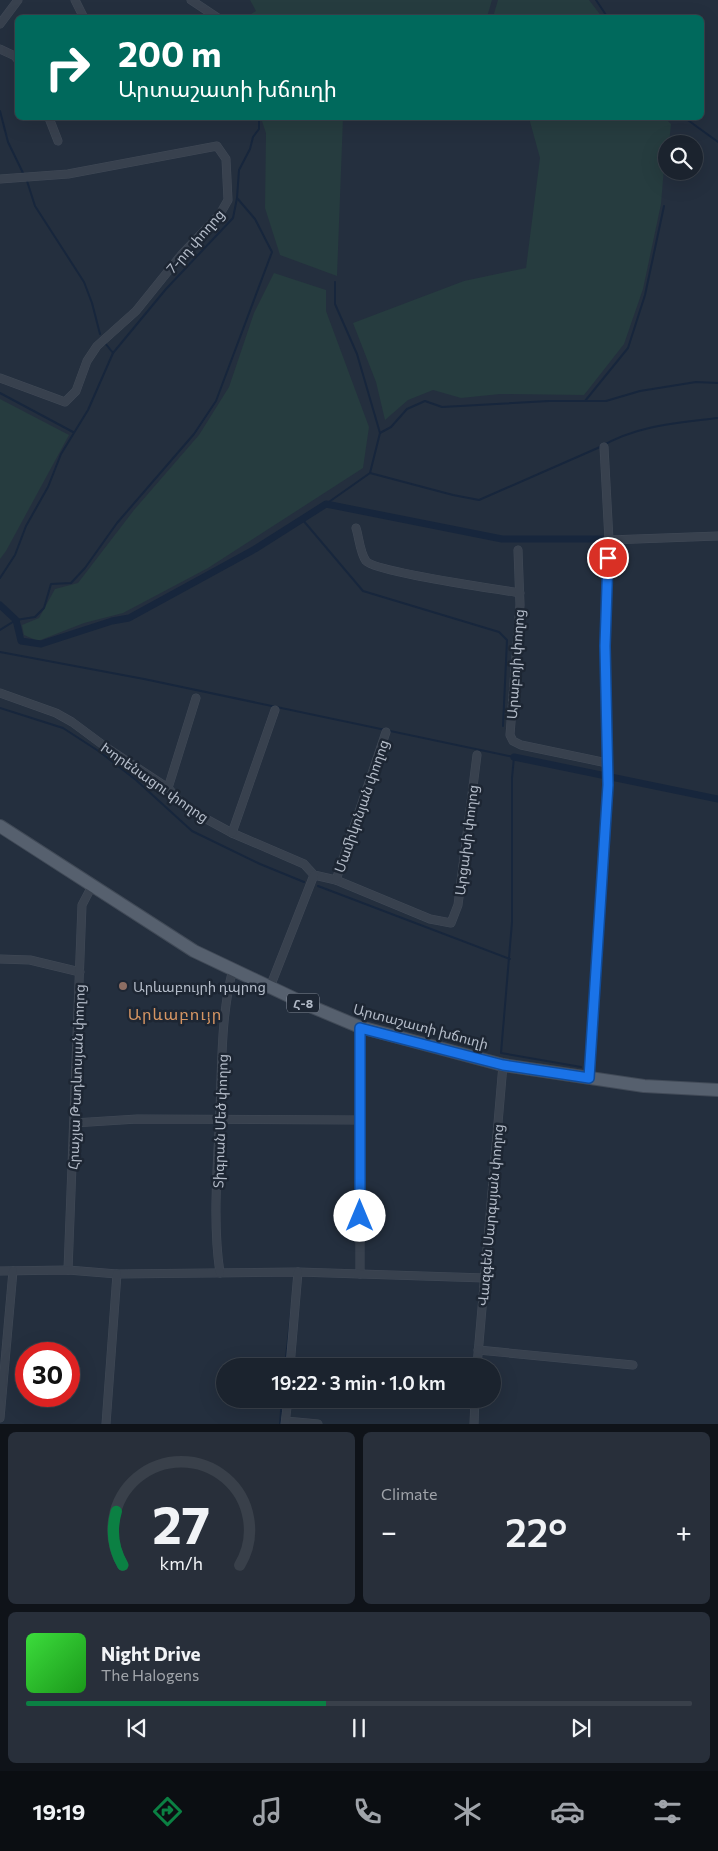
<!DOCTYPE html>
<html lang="en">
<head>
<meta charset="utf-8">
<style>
  body { margin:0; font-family:Commissioner,"Noto Sans Armenian",sans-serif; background:#282f3a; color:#f1f3f6; height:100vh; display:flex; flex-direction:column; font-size:19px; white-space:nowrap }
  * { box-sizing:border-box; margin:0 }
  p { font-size:16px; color:#a0a4aa }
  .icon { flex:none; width:28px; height:28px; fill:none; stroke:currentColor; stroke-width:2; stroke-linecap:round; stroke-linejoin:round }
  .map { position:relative; height:1424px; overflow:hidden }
  .side { display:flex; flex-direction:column; gap:8px; padding:8px; background:#0f1319; flex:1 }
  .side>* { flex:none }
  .banner { position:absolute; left:15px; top:15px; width:689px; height:105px; border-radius:8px; box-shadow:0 5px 20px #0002,0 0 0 1px #39404a; background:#00695c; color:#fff; overflow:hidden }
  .buttons { position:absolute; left:658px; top:135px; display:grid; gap:10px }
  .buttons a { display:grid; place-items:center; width:45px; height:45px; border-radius:50%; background:#1b232e; box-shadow:0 5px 20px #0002,0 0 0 1px #39404a; font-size:25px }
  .speed { position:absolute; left:15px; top:1342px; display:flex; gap:10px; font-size:25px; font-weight:700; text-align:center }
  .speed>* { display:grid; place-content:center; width:65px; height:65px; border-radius:50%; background:#1b232e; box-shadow:0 5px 20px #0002,0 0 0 1px #39404a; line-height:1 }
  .speed .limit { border:8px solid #d22; background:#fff; color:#111 }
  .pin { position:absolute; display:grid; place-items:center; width:42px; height:42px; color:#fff; margin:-21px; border:2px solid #fff; border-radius:50%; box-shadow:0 1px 5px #0007 }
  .me { position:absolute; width:55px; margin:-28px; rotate:0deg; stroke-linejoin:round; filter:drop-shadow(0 0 4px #0008) }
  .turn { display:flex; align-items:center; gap:18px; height:105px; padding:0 20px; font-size:22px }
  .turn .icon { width:65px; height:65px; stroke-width:2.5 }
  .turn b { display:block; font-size:35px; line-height:42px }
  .big { font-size:38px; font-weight:600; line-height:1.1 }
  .side .tile { flex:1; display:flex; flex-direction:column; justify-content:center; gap:8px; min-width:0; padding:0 18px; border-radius:8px; background:#282f3a }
  .side .dial { align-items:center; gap:0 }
  .dial svg { height:130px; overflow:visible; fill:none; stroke:#39404a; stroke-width:7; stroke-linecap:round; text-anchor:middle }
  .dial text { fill:#f1f3f6; stroke:none }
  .song { display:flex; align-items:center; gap:15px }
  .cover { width:60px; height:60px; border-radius:8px; background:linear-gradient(135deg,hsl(120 70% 55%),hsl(120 70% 35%)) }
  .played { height:5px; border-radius:2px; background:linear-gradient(90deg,#0b8043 45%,#39404a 45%) }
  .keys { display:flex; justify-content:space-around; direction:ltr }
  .heat { display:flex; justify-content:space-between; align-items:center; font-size:28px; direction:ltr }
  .side .tiles { flex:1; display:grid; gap:8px; grid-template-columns:1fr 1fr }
  .tile:last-child { grid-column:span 2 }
  .trip { position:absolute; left:216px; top:1358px; width:285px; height:50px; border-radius:25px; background:#1b232e; box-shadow:0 5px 20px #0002,0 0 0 1px #39404a; font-weight:600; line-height:50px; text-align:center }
  .dock { display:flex; height:80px; justify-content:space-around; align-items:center; background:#0b0e12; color:#a0a4aa }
  .dock .icon { width:35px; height:35px }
  .dock .current { color:#0b8043 }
  .dock b { font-size:22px; color:#f1f3f6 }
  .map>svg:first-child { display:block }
  .green { fill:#263c3f }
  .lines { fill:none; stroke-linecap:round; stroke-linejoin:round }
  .stream { stroke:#17263c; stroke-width:2 }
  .canal { stroke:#17263c; stroke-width:7 }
  .street-casing { stroke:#414a57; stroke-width:9 }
  .primary-casing { stroke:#414a57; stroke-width:14 }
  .street { stroke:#38414e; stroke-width:8 }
  .primary { stroke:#56606e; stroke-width:12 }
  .route-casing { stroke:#114b97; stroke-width:12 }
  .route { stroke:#1a73e8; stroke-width:9 }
  .education-dot { fill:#8d6e63; stroke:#1d2633; stroke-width:2 }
  .labels { text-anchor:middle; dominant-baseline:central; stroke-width:5; stroke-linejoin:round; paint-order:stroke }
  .shield { fill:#1d2633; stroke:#878f9c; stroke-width:1 }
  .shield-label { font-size:12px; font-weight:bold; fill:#b4bcc9 }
  .street-label { font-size:14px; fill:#b4bcc9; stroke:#1d2633 }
  .poi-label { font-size:14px; fill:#b4bcc9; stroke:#1d2633; text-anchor:start }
  .quarter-label { font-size:16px; letter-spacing:1px; fill:#d59563; stroke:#1d2633 }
</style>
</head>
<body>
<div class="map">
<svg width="718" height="1424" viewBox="0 0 718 1424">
  <rect width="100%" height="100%" fill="#242f3e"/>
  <g class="green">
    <path d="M250,0h242l-5,17h-241l10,-6z"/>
    <path d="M498,0h91l13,17h-109z"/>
    <path d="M261,118h82l-6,158 -57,-21 -15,-47 1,-75z"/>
    <path d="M529,118h136l6,6 -2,20h-3l-5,60 -18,85 -19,55 -40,51 -84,-1 -39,4 -28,-8 -25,10 -23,20 -9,-38 -23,-59 111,-42 62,-13 14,-110z"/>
    <path d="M274,273l52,17v21l43,116 -6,41 -155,100 -85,45 -39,10 -46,18 -14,-6 -2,-10 17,-7 16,-29 23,-6 56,-73 65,-75 30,-48 25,-74z"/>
    <path d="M0,399l69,36 -63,116 -6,8z"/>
  </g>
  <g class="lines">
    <g class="stream">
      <path d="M596,0l12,18"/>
      <path d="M0,111l8,31 15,31"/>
      <path d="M685,118l33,24"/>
      <path d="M27,181l8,25 49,76 8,21 8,31"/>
      <path d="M335,282v22l22,50 23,79"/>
      <path d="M105,343l8,10"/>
      <path d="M0,393l73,39"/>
      <path d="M585,401l43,-53 17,-53 19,-89"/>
      <path d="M370,473l10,-40 11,-6 16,-18 18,-8 17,6 107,-6h57l34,-10 56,-9 22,1"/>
      <path d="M326,504l44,-31 83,22 26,5 121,-53c37,-22 77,-24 118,-29"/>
      <path d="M302,519l61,72 136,41 8,8 -4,86"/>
      <path d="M0,578l15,-23 11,-29 22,-39 13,-33 27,-44 25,-57 53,-64 67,-71 4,-20 2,-28 11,-21 3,-12 6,-8v-11"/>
      <path d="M0,630l16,-10 19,-3 9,-9 7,-24 20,-1 14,-15 32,-45 77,-89 22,-33 56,-149 -17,-33 -18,-21"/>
      <path d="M0,652l144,27 370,78 -2,21v144l-11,131 80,14"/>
      <path d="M0,708l63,20 37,24 36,28 56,51 68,33 44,18"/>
      <path d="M318,886l192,73"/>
      <path d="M285,1366l7,-62"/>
      <path d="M280,1424l2,-25"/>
    </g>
    <g class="canal">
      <path d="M0,605l16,15 5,21 20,3 71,-23 17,-3 126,-69 71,-45 176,35h101"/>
      <path d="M514,757l204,42"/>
    </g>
    <g class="street-casing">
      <g id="street">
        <path d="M75,0l9,18"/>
        <path d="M191,0l27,18"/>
        <path d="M0,24l18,-24"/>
        <path d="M0,49l15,7 3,4"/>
        <path d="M49,118l9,23"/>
        <path d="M0,179l68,-5 149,-28 9,13 2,41 -8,14 -38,40 -46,57 -39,35 -10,15 -11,30 -11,11 -65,-24"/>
        <path d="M356,528c3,9 4,25 10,33 9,11 132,28 154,32"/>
        <path d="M609,540l109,-4"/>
        <path d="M518,550l2,55 -10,130 3,6 8,4 86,18"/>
        <path d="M0,693l56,20 16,9 35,26 61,40 15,17 14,9 35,19 72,31 10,11 22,5 94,39 21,4 7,-18 19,-150"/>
        <path d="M168,788l28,-90"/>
        <path d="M232,833l43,-123"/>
        <path d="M336,880l50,-148"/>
        <path d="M0,959l30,1 50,12"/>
        <path d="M270,987l44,-112"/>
        <path d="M360,1027v247"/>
        <path d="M589,1078l19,-293 -3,-139 4,-106 -5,-93"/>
        <path d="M74,1123l63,-4 223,1"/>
        <path d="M68,1270l14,-365 10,-19"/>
        <path d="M0,1271l68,-1 49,4 181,-2 187,6"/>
        <path d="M220,1273c-8,-53 -2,-110 0,-164 2,-46 1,-95 13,-140"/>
        <path d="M478,1350l155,15"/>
        <path d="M290,1366l8,-94"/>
        <path d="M477,1366l26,-301"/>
        <path d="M0,1418l13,-147"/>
        <path d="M286,1421l32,3"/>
        <path d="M106,1424l11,-150"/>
        <path d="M285,1424l3,-25"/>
        <path d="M474,1424l1,-25"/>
      </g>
    </g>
    <g class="primary-casing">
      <path id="primary" d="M0,826l194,125 116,55 50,21 143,38 141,21 74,4"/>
    </g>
    <use href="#street" class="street"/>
    <use href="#primary" class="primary"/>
  </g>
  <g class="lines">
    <g class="route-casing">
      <path id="route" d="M360,1216v-188l143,37 86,13 19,-293 -3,-139 3,-88"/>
    </g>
    <use href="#route" class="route"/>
  </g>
  <circle class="education-dot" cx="123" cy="986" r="5"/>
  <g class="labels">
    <rect class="shield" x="287" y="993.5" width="32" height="19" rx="4"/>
    <g class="shield-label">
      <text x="303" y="1003">Հ-8</text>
    </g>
    <g class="street-label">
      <text transform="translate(195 241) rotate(-49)">7-րդ փողոց</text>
      <text transform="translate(515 664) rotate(-86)">Արաբոյի փողոց</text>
      <text transform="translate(155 782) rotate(35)">Խորենացու փողոց</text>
      <text transform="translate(361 806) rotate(-71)">Մամիկոնյան փողոց</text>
      <text transform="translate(466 840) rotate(-83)">Արցախի փողոց</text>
      <text transform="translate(421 1026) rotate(15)">Արտաշատի խճուղի</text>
      <text transform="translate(76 1077) rotate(-88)">Հրաչյա Թադևոսյան փողոց</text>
      <text transform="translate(220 1121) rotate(-88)">Տիգրան Մեծ փողոց</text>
      <text transform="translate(490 1215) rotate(-85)">Վազգեն Սարգսյան փողոց</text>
    </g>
    <g class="poi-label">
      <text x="133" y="986">Արևաբույրի դպրոց</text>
    </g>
    <g class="quarter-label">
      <text x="175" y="1013">Արևաբույր</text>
    </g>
  </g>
</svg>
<div class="buttons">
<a><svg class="icon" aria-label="search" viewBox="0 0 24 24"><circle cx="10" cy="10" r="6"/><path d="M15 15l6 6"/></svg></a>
</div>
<div class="speed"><div class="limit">30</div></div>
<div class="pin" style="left:608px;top:558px;background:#d93025"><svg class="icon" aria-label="arrive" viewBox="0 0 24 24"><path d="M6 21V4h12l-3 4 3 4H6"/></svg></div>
<svg class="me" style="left:360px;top:1216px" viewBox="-20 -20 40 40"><circle r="19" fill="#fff"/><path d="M0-13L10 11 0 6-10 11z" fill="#1a73e8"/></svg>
<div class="trip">19:22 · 3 min · 1.0 km</div>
<div class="banner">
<div class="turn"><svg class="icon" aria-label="right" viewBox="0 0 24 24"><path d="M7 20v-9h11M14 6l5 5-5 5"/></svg><div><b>200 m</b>Արտաշատի խճուղի</div></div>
</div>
</div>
<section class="side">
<div class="tiles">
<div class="tile dial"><svg viewBox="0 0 100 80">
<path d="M14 69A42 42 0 1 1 86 69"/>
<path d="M14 69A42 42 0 0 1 10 36" stroke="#0b8043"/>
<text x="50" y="56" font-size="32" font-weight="700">27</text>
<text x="50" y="72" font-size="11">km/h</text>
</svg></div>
<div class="tile"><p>Climate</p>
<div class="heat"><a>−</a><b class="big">22°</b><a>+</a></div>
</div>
<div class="tile">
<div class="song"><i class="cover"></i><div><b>Night Drive</b><p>The Halogens</p></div></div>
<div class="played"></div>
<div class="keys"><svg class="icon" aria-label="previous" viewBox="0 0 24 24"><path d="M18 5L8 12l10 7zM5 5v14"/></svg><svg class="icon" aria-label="pause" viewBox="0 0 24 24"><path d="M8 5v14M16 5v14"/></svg><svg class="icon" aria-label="next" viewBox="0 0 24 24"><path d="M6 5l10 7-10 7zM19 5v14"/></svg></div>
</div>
</div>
</section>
<nav class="dock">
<b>19:19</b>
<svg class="icon current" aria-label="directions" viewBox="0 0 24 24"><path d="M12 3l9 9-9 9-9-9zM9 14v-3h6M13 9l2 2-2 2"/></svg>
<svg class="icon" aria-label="music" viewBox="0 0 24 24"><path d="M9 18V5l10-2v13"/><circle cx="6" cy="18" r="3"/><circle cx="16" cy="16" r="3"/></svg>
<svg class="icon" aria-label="phone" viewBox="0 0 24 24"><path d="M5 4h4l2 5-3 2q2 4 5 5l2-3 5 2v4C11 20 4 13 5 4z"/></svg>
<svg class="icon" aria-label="climate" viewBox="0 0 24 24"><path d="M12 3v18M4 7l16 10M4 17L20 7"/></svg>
<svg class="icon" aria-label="car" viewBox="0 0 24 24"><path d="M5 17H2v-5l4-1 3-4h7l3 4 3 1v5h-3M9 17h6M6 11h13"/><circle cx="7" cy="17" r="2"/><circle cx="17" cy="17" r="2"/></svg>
<svg class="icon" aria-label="filters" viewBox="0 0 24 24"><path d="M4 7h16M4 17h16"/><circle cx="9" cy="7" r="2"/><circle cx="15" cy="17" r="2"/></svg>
</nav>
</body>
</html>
